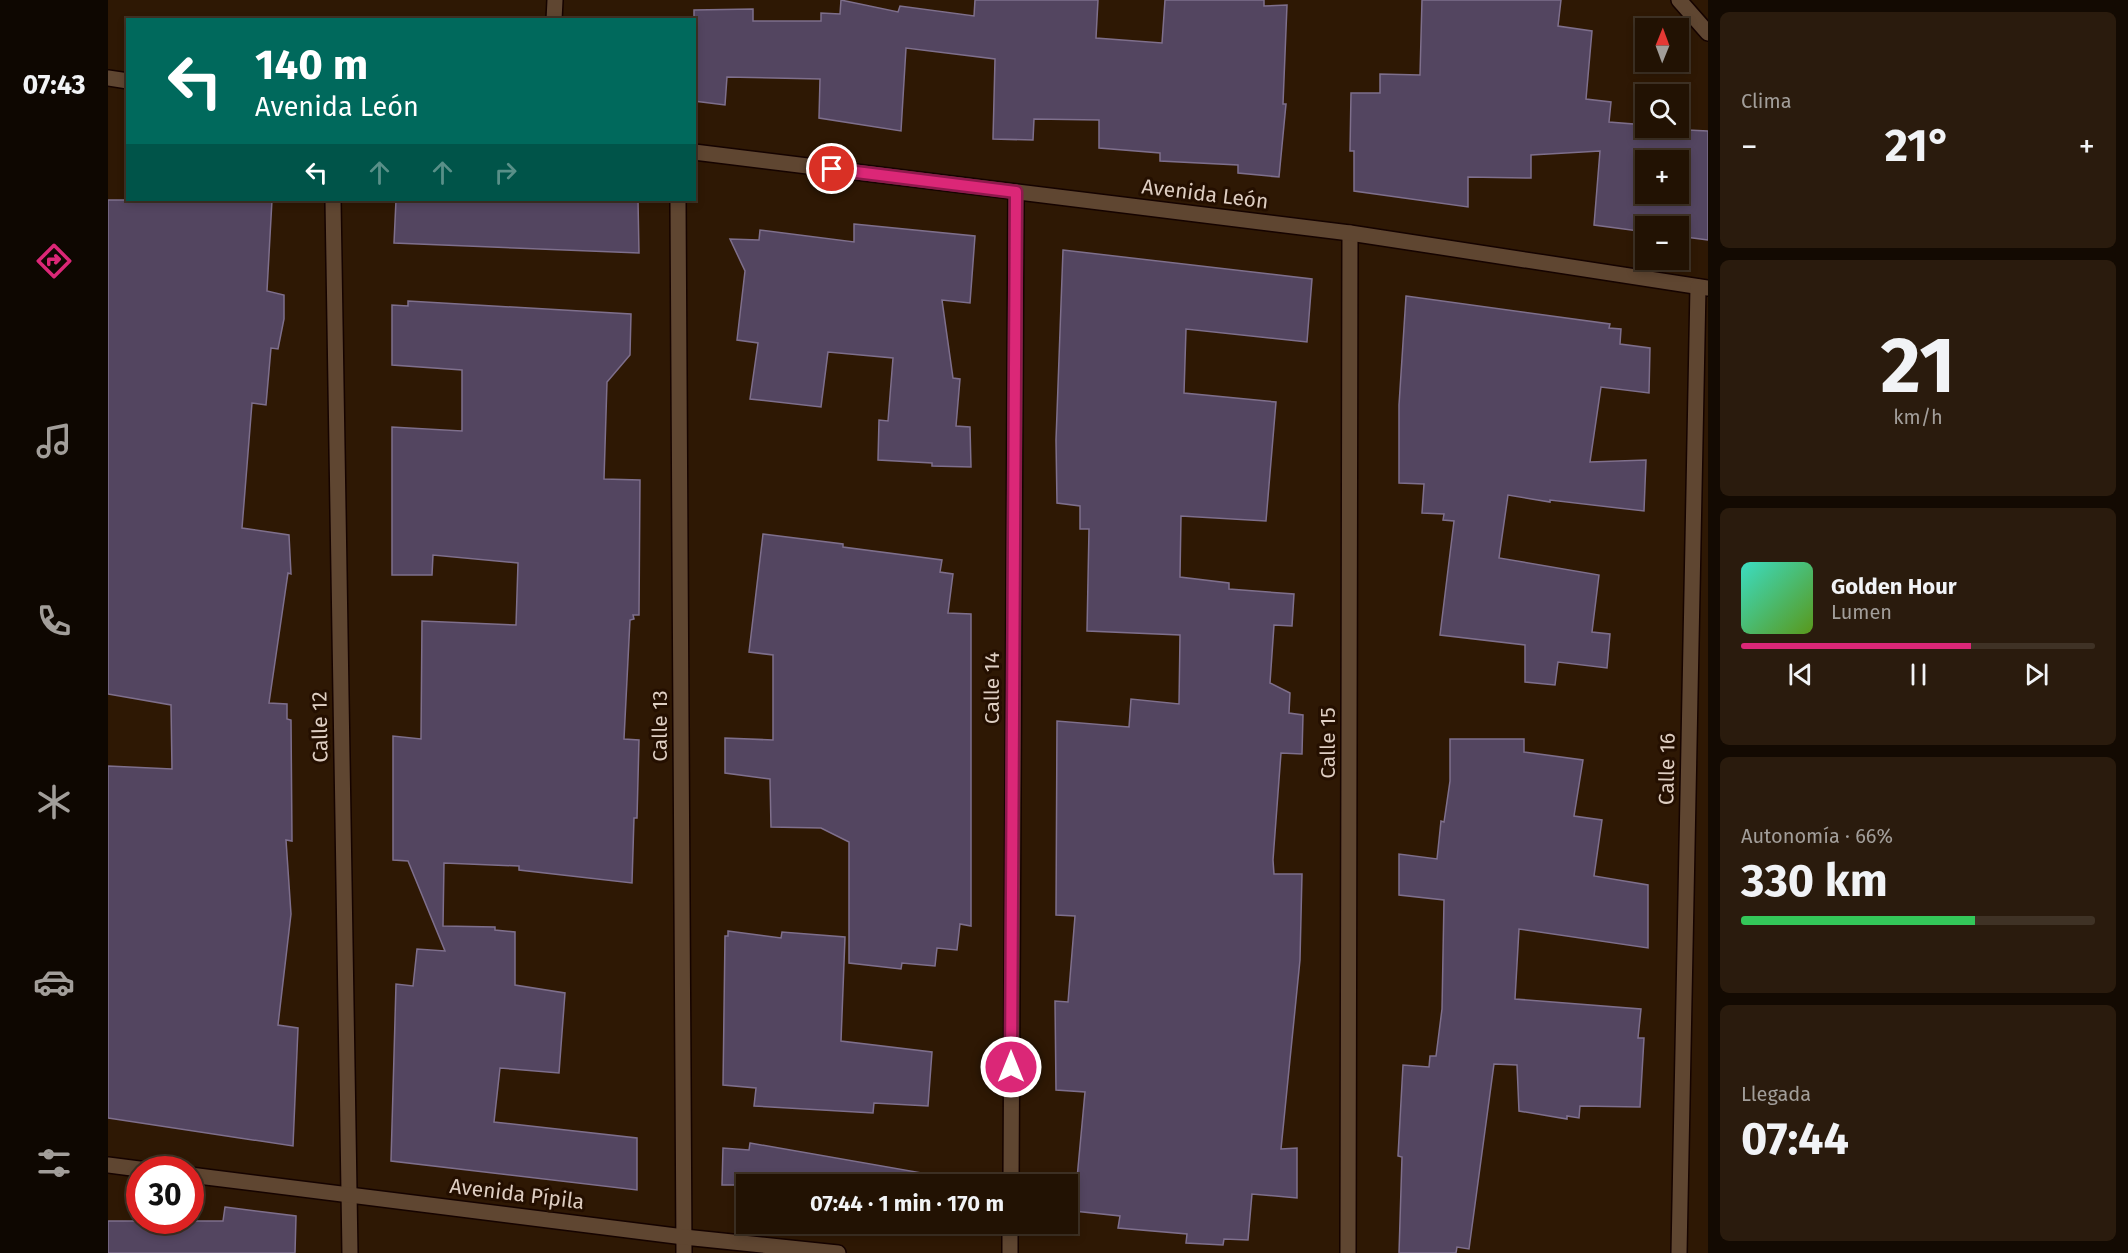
<!DOCTYPE html>
<html lang="es">
<head>
<meta charset="utf-8">
<style>
  body { margin:0; font-family:"Fira Sans",sans-serif; background:#2a1b0d; color:#f1f3f6; height:100vh; display:flex; flex-direction:column; font-size:22px; white-space:nowrap }
  * { box-sizing:border-box; margin:0 }
  p { font-size:20px; color:#a29e9a }
  .icon { flex:none; width:33px; height:33px; fill:none; stroke:currentColor; stroke-width:2; stroke-linecap:round; stroke-linejoin:round }
  .map { position:relative; flex:1; overflow:hidden }
  .side { display:flex; flex-direction:column; gap:12px; padding:12px; background:#130a02; width:420px }
  .side>* { flex:none }
  .banner { position:absolute; left:18px; top:18px; width:570px; height:183px; border-radius:0px; box-shadow:0 3px 9px #0003,0 0 0 2px #3f3225; background:#00695c; color:#fff; overflow:hidden }
  .needle { width:39px; rotate:1deg }
  .buttons { position:absolute; left:1527px; top:18px; display:grid; gap:12px }
  .buttons a { display:grid; place-items:center; width:54px; height:54px; border-radius:0px; background:#221203; box-shadow:0 3px 9px #0003,0 0 0 2px #3f3225; font-size:30px }
  .speed { position:absolute; left:18px; top:1156px; display:flex; gap:12px; font-size:30px; font-weight:700; text-align:center }
  .speed>* { display:grid; place-content:center; width:78px; height:78px; border-radius:50%; background:#221203; box-shadow:0 3px 9px #0003,0 0 0 2px #3f3225; line-height:1 }
  .speed .limit { border:9px solid #d22; background:#fff; color:#111 }
  .pin { position:absolute; display:grid; place-items:center; width:51px; height:51px; color:#fff; margin:-26px; border:3px solid #fff; border-radius:50%; box-shadow:0 2px 6px #0007 }
  .me { position:absolute; width:66px; margin:-33px; rotate:0deg; stroke-linejoin:round; filter:drop-shadow(0 0 4px #0008) }
  .turn { display:flex; align-items:center; gap:21px; height:126px; padding:0 30px; font-size:27px }
  .turn .icon { width:78px; height:78px; stroke-width:2.5 }
  .turn b { display:block; font-size:42px; line-height:51px }
  .lanes { display:flex; align-items:center; height:57px; padding:0 30px; background:#0003; justify-content:center; gap:30px; direction:ltr }
  .lanes .off { opacity:.35 }
  .big { font-size:45px; font-weight:700; line-height:1.1 }
  .side .tile { flex:1; display:flex; flex-direction:column; justify-content:center; gap:9px; min-width:0; padding:0 21px; border-radius:9px; background:#2a1b0d }
  .side .dial { align-items:center; gap:0 }
  .dial b { font-size:78px; line-height:1 }
  .song { display:flex; align-items:center; gap:18px }
  .cover { width:72px; height:72px; border-radius:9px; background:linear-gradient(135deg,hsl(170 70% 55%),hsl(90 70% 35%)) }
  .played { height:6px; border-radius:3px; background:linear-gradient(90deg,#db2777 65%,#3f3225 65%) }
  .keys { display:flex; justify-content:space-around; direction:ltr }
  .heat { display:flex; justify-content:space-between; align-items:center; font-size:33px; direction:ltr }
  .charge { height:9px; border-radius:4px; background:linear-gradient(90deg,#34c759 66%,#3f3225 0) }
  .trip { position:absolute; left:628px; top:1174px; width:342px; height:60px; border-radius:0px; background:#221203; box-shadow:0 3px 9px #0003,0 0 0 2px #3f3225; font-weight:700; line-height:60px; text-align:center }
  main { display:flex; flex:1; min-height:0 }
  .tabs { display:flex; flex-direction:column; width:108px; justify-content:space-around; align-items:center; background:#0e0701; color:#a29e9a }
  .tabs .icon { width:42px; height:42px }
  .tabs .selected { color:#db2777 }
  .tabs b { font-size:27px; color:#f1f3f6 }
  .map>svg:first-child { display:block }
  .building { fill:#534560; stroke:#7e6f8c; stroke-width:1.5; fill-rule:evenodd }
  .lines { fill:none; stroke-linecap:round; stroke-linejoin:round }
  .street-casing { stroke:#150300; stroke-width:18 }
  .secondary-casing { stroke:#150300; stroke-width:18 }
  .street { stroke:#5f4631; stroke-width:15 }
  .secondary { stroke:#5f4631; stroke-width:15 }
  .route-casing { stroke:#8e194d; stroke-width:15 }
  .route { stroke:#db2777; stroke-width:10 }
  .labels { text-anchor:middle; dominant-baseline:central; stroke-width:6; stroke-linejoin:round; paint-order:stroke }
  .street-label { font-size:21px; fill:#decec2; stroke:#240f00 }
</style>
</head>
<body>
<main>
<nav class="tabs">
<b>07:43</b>
<svg class="icon selected" aria-label="directions" viewBox="0 0 24 24"><path d="M12 3l9 9-9 9-9-9zM9 14v-3h6M13 9l2 2-2 2"/></svg>
<svg class="icon" aria-label="music" viewBox="0 0 24 24"><path d="M9 18V5l10-2v13"/><circle cx="6" cy="18" r="3"/><circle cx="16" cy="16" r="3"/></svg>
<svg class="icon" aria-label="phone" viewBox="0 0 24 24"><path d="M5 4h4l2 5-3 2q2 4 5 5l2-3 5 2v4C11 20 4 13 5 4z"/></svg>
<svg class="icon" aria-label="climate" viewBox="0 0 24 24"><path d="M12 3v18M4 7l16 10M4 17L20 7"/></svg>
<svg class="icon" aria-label="car" viewBox="0 0 24 24"><path d="M5 17H2v-5l4-1 3-4h7l3 4 3 1v5h-3M9 17h6M6 11h13"/><circle cx="7" cy="17" r="2"/><circle cx="17" cy="17" r="2"/></svg>
<svg class="icon" aria-label="filters" viewBox="0 0 24 24"><path d="M4 7h16M4 17h16"/><circle cx="9" cy="7" r="2"/><circle cx="15" cy="17" r="2"/></svg>
</nav>
<div class="map">
<svg width="1600" height="1253" viewBox="0 0 1600 1253">
  <rect width="100%" height="100%" fill="#2e1804"/>
  <g class="building">
    <path d="M733,0l57,12 2,-6 74,10 1,-16h123l-2,38 66,5 3,-43h99v6l23,-1 -4,99h3l-7,73 -41,-4v-8l-78,-4v-8l-61,-5v-28l-65,-1 -1,21 -40,-1 2,-80 -89,-11 -5,83 -82,-13 1,-39 -93,-2 -2,28 -31,-4v-91l59,-1v12h68v-8l19,1z"/>
    <path d="M1314,0h139l-3,26 34,5 -6,68 25,3 -2,20 37,3v3l62,3v109l-30,-4v-10h-32v6l-52,-7 6,-74 -69,4v23l-63,-1v30l-114,-16v-40h-4l1,-58h29v-19l40,1zM1538,160h32v34h-32z"/>
    <path d="M0,200h164l-5,91 17,4v24l-6,30 -7,-1 -5,57 -14,-2 -10,125 47,7 2,39 -3,-1 -19,130 18,1v15l4,1 1,121 -6,-1 5,74 -13,111 20,3 -5,118 -185,-28v-352l64,3 -1,-64 -63,-11z"/>
    <path d="M288,200h242l1,53 -245,-10z"/>
    <path d="M746,224l121,12 -5,67 -28,-3 11,78 7,1 -4,47 14,1 1,40 -39,-1v-3l-54,-3 1,-40 9,1 5,-63 -65,-6 -7,55 -71,-8 8,-56 -21,-3 8,-69 -15,-32 29,1 1,-10 94,12z"/>
    <path d="M955,250l249,29 -5,63 -121,-13 -2,64 92,9 -10,119 -85,-5 -1,61 49,6v6l65,5 -2,32 -18,-1 -4,58 20,10 -1,20 14,2 -1,39 -21,-1 -8,107 1,14h28l-2,86 -19,189 16,-1v50l-45,-4 -4,46 -24,-1 -1,6 -37,-2 1,-9 -69,-6 2,-12 -46,-5 11,-119 -29,-2 -1,-89 13,1 7,-86 -19,-1 1,-194 72,6 2,-28 48,5 1,-69 -93,-4 2,-102h-9v-23l-23,-3 -1,-63z"/>
    <path d="M1298,296l204,28 -1,4 12,1 -1,15 30,4 -1,45 -48,-6 -11,75 56,-2 -2,51 -94,-11v2l-42,-7 -9,63 100,17 -7,57 18,2 -3,34 -49,-6 -3,23 -30,-3v-37l-85,-10 14,-114 -11,-1 1,-6 -22,-1 2,-29 -25,-1v-78z"/>
    <path d="M300,301l223,13 -1,41 -23,27 -3,97 36,1 -1,135h-6l1,4 -4,1 -6,119 15,1 -2,78h-3l-2,65 -113,-13v-4l-75,-3 -1,63 52,1v3l20,2v53l50,8 -6,80 -59,-5 -6,54 143,16v52l-246,-29 5,-177 17,2 4,-37 28,2 -37,-90 -15,-1v-124l28,3 1,-118 94,4 2,-62 -85,-8 -1,20h-40v-148l70,4v-61l-70,-5v-60l16,1z"/>
    <path d="M655,534l80,10v3l99,13 -2,12 13,2 -5,39 23,1v312l-11,-2 -3,26 -20,-2 -2,18 -33,-3 -1,6 -52,-6v-121l-28,-14 -50,-1 -1,-48 -45,-6v-35l48,2v-85l-24,-3z"/>
    <path d="M1342,739h74v13l59,8 -9,56 28,4 -8,56 54,9v63l-129,-19 -4,70 126,10 -3,29h6l-4,69 -60,-1 -1,12 -12,-2v3l-48,-8 -2,-46 -23,-1 -25,185 -12,-2 -1,6h-57l3,-96 -4,-1 5,-91 26,2 1,-11h6l6,-47 2,-109 -45,-5v-41l38,5 4,-38 3,1 6,-41z"/>
    <path d="M620,931l53,7 1,-6 63,5 -4,104 91,11 -4,54 -54,-3 -1,10 -119,-7 2,-18 -33,-3 2,-149h3z"/>
    <path d="M642,1143l212,37 -1,5h-239l1,-37 26,2z"/>
    <path d="M117,1207l71,9 -1,37h-187v-32h115z"/>
  </g>
  <g class="lines">
    <g class="street-casing">
      <g id="street">
        <path d="M1571,0l29,33"/>
        <path d="M446,20l1,-20"/>
        <path d="M225,200l17,1053"/>
        <path d="M570,200l6,1053"/>
        <path d="M0,1165l39,5"/>
        <path d="M82,1175l494,62 154,16"/>
        <path d="M903,1185l5,-993"/>
        <path d="M902,1253v-29"/>
        <path d="M1240,1253l2,-1020"/>
      </g>
    </g>
    <g class="secondary-casing">
      <g id="secondary">
        <path d="M0,78l20,3"/>
        <path d="M586,152l656,81 358,55"/>
        <path d="M1571,1253l19,-966"/>
      </g>
    </g>
    <use href="#street" class="street"/>
    <use href="#secondary" class="secondary"/>
  </g>
  <g class="lines">
    <g class="route-casing">
      <path id="route" d="M724,169l184,23 -5,875"/>
    </g>
    <use href="#route" class="route"/>
  </g>
  <g class="labels">
    <g class="street-label">
      <text transform="translate(1097 194) rotate(7)">Avenida León</text>
      <text transform="translate(884 688) rotate(-90)">Calle 14</text>
      <text transform="translate(552 726) rotate(-90)">Calle 13</text>
      <text transform="translate(212 727) rotate(-91)">Calle 12</text>
      <text transform="translate(1220 743) rotate(-90)">Calle 15</text>
      <text transform="translate(1559 769) rotate(-89)">Calle 16</text>
      <text transform="translate(409 1194) rotate(7)">Avenida Pípila</text>
    </g>
  </g>
</svg>
<div class="buttons">
<a><svg class="needle" viewBox="-14 -14 28 28"><path d="M0-13l5 13h-10z" fill="#e53935"/><path d="M0 13l5-13h-10z" fill="#a29e9a"/></svg></a>
<a><svg class="icon" aria-label="search" viewBox="0 0 24 24"><circle cx="10" cy="10" r="6"/><path d="M15 15l6 6"/></svg></a>
<a>+</a>
<a>−</a>
</div>
<div class="speed"><div class="limit">30</div></div>
<div class="pin" style="left:724px;top:169px;background:#d93025"><svg class="icon" aria-label="arrive" viewBox="0 0 24 24"><path d="M6 21V4h12l-3 4 3 4H6"/></svg></div>
<svg class="me" style="left:903px;top:1067px" viewBox="-20 -20 40 40"><circle r="17" fill="#db2777" stroke="#fff" stroke-width="3"/><path d="M0-11L8 9 0 5-8 9z" fill="#fff"/></svg>
<div class="trip">07:44 · 1 min · 170 m</div>
<div class="banner">
<div class="turn"><svg class="icon" aria-label="left" viewBox="0 0 24 24"><path d="M17 20v-9H6M10 6l-5 5 5 5"/></svg><div><b>140 m</b>Avenida León</div></div>
<div class="lanes"><svg class="icon" aria-label="left" viewBox="0 0 24 24"><path d="M17 20v-9H6M10 6l-5 5 5 5"/></svg><svg class="icon off" aria-label="ahead" viewBox="0 0 24 24"><path d="M12 20V5M6 11l6-6 6 6"/></svg><svg class="icon off" aria-label="ahead" viewBox="0 0 24 24"><path d="M12 20V5M6 11l6-6 6 6"/></svg><svg class="icon off" aria-label="right" viewBox="0 0 24 24"><path d="M7 20v-9h11M14 6l5 5-5 5"/></svg></div>
</div>
</div>
<section class="side">
<div class="tile"><p>Clima</p>
<div class="heat"><a>−</a><b class="big">21°</b><a>+</a></div>
</div>
<div class="tile dial"><b>21</b><p>km/h</p></div>
<div class="tile">
<div class="song"><i class="cover"></i><div><b>Golden Hour</b><p>Lumen</p></div></div>
<div class="played"></div>
<div class="keys"><svg class="icon" aria-label="previous" viewBox="0 0 24 24"><path d="M18 5L8 12l10 7zM5 5v14"/></svg><svg class="icon" aria-label="pause" viewBox="0 0 24 24"><path d="M8 5v14M16 5v14"/></svg><svg class="icon" aria-label="next" viewBox="0 0 24 24"><path d="M6 5l10 7-10 7zM19 5v14"/></svg></div>
</div>
<div class="tile"><p>Autonomía · 66%</p><b class="big">330 km</b><div class="charge"></div></div>
<div class="tile"><p>Llegada</p><b class="big">07:44</b></div>
</section>
</main>
</body>
</html>
